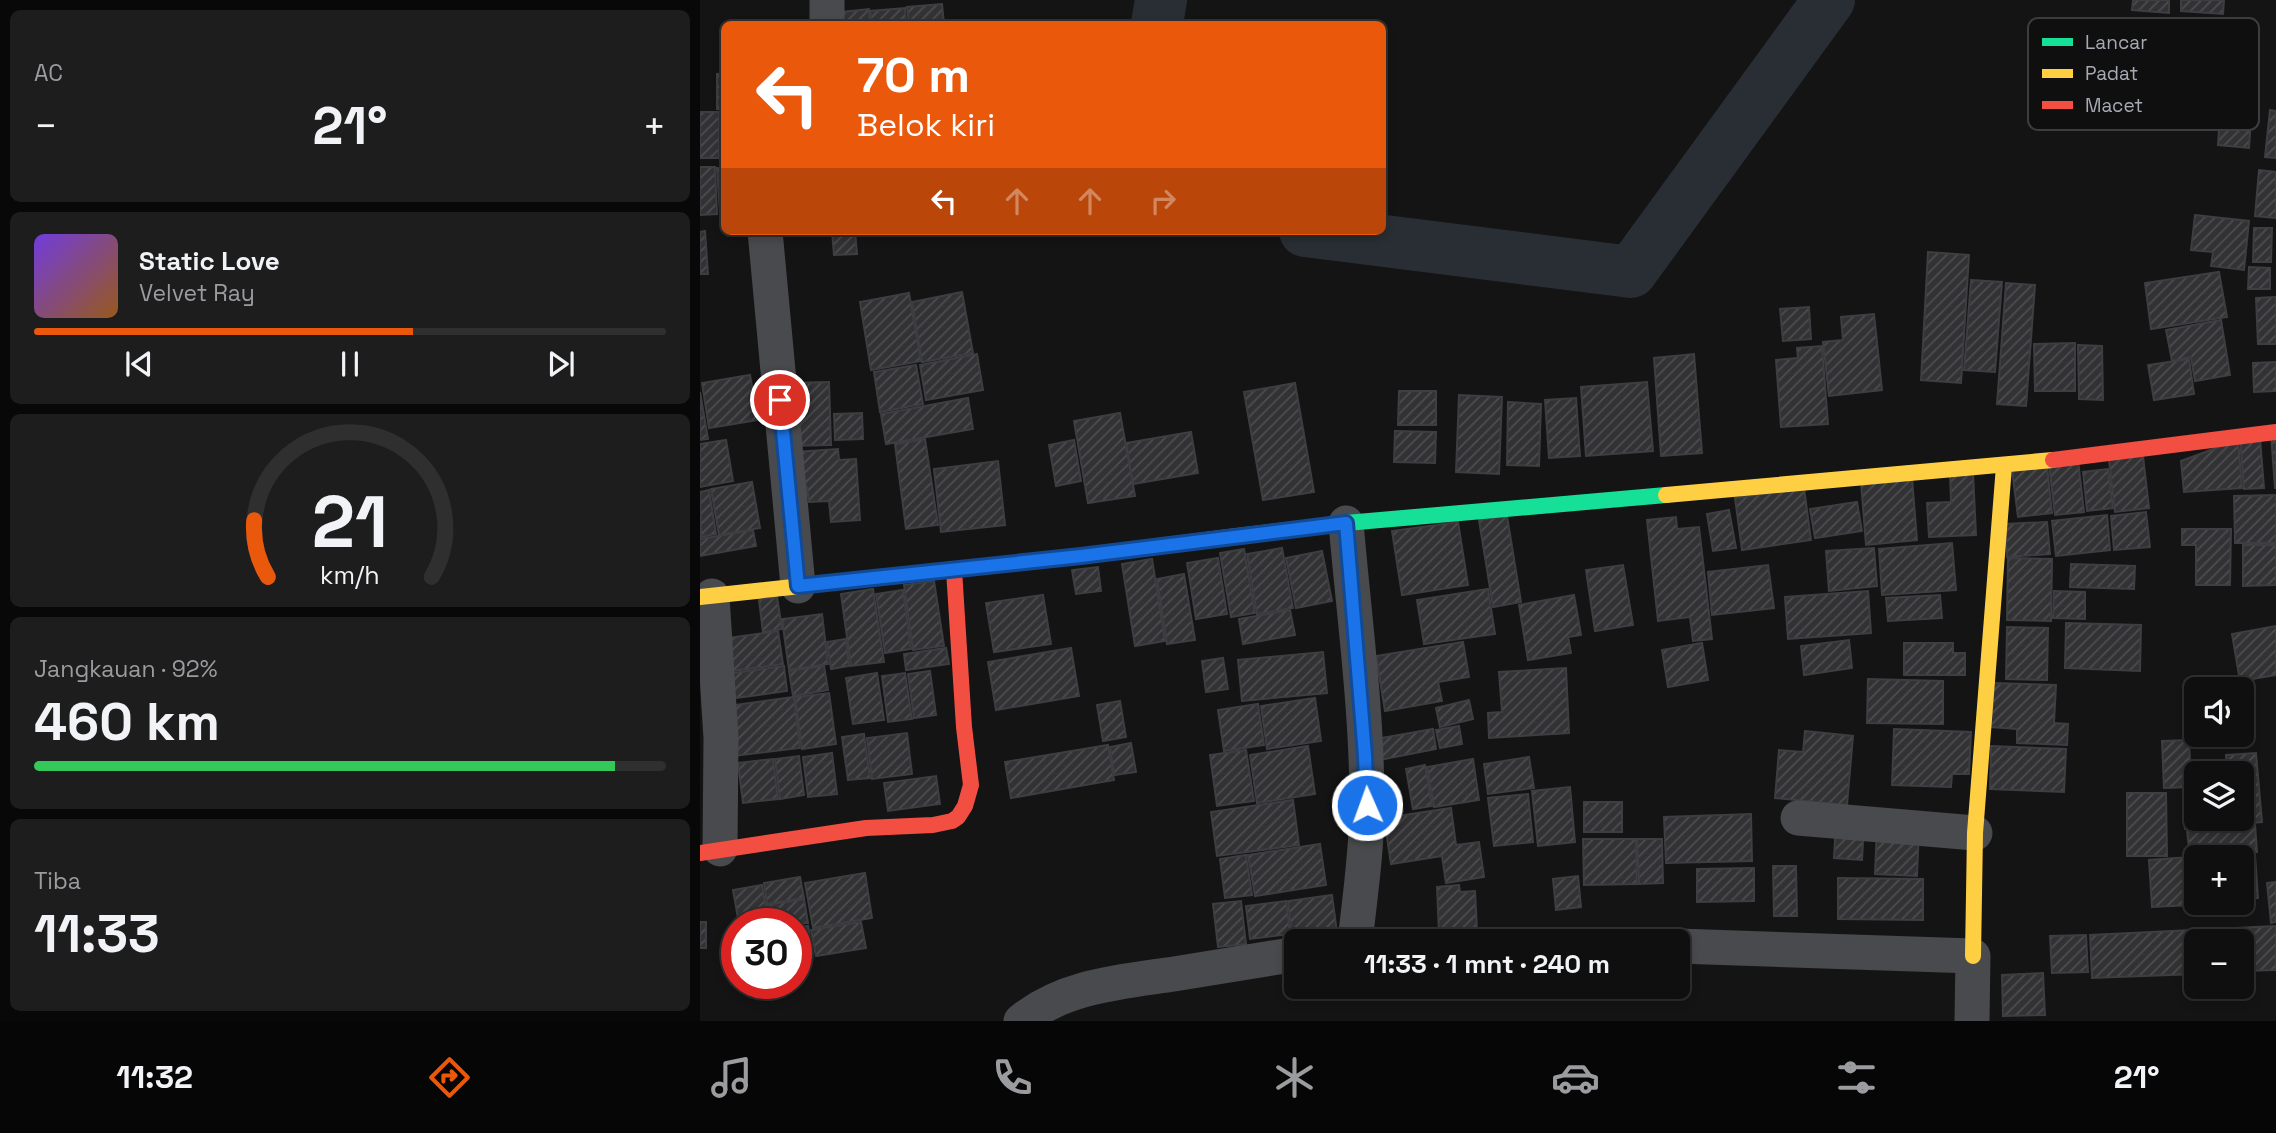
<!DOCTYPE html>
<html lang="id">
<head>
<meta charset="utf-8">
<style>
  body { margin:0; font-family:"Space Grotesk",sans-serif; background:#1d1d1e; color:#f1f3f6; height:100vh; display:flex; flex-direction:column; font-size:26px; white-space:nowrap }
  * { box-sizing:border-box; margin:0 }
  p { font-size:23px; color:#9b9c9f }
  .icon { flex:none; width:38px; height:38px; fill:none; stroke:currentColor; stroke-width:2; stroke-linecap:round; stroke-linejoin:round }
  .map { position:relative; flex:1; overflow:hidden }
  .side { display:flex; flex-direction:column; gap:10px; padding:10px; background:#080809; width:700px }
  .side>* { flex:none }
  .banner { position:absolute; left:21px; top:21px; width:665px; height:214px; border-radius:10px; box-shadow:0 4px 10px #0003,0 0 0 2px #2f2f30; background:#ea580c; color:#fff; overflow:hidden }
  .buttons { position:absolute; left:1484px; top:677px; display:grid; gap:14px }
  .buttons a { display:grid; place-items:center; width:70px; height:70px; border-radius:10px; background:#0f0f10; box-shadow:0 4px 10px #0003,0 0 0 2px #2f2f30; font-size:35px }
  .speed { position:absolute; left:21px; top:908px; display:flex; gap:14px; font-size:35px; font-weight:700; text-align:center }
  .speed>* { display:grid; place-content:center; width:91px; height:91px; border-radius:50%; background:#0f0f10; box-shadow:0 4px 10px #0003,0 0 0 2px #2f2f30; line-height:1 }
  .speed .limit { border:10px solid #d22; background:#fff; color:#111 }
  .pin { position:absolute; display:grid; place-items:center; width:60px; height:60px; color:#fff; margin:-30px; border:4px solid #fff; border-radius:50%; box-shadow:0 2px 7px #0007 }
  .me { position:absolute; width:77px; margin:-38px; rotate:358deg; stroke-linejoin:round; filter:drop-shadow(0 0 5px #0008) }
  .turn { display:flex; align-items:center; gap:24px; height:147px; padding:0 21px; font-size:32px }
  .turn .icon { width:91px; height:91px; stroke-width:2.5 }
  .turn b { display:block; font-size:49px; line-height:60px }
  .lanes { display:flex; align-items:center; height:66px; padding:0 21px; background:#0003; justify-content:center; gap:35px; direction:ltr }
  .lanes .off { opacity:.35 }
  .big { font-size:52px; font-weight:800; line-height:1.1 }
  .side .card { flex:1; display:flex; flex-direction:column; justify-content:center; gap:10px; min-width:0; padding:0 24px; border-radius:10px; background:#1d1d1e }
  .side .dial { align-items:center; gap:0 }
  .dial svg { height:182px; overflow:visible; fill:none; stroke:#2f2f30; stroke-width:7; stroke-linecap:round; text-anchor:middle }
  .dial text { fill:#f1f3f6; stroke:none }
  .song { display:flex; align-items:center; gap:21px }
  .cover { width:84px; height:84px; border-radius:10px; background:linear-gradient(135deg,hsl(260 70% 55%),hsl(30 70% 35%)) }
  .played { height:7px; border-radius:4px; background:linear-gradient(90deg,#ea580c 60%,#2f2f30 60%) }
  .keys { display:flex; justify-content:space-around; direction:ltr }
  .heat { display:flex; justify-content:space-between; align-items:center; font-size:38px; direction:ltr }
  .charge { height:10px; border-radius:5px; background:linear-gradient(90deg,#34c759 92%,#2f2f30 0) }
  .trip { position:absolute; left:584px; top:929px; width:406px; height:70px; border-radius:10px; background:#0f0f10; box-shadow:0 4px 10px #0003,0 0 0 2px #2f2f30; font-weight:800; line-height:70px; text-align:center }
  .tab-bar { display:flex; height:112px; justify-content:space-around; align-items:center; background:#060606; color:#9b9c9f }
  .tab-bar .icon { width:49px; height:49px }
  .tab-bar .on { color:#ea580c }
  .tab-bar b { font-size:32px; color:#f1f3f6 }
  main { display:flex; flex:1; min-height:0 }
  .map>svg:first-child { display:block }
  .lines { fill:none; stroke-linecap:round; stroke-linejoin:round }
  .river { stroke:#292e34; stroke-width:52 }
  .building { fill:url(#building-hatch); stroke:#3d3e41; stroke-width:2 }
  .street { stroke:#494a4d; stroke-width:35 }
  .fast { stroke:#16e098; stroke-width:16 }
  .slow { stroke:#ffcf43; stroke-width:16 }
  .jam { stroke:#f24e42; stroke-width:16 }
  .route-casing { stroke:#114b97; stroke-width:18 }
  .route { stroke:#1a73e8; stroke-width:12 }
  .key { fill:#0f0f10; stroke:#3d3d41; stroke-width:2 }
  .key-label { font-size:19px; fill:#a7a9b4 }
</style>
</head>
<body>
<main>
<section class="side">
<div class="card"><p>AC</p>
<div class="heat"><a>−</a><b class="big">21°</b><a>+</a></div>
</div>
<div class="card">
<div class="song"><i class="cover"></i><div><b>Static Love</b><p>Velvet Ray</p></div></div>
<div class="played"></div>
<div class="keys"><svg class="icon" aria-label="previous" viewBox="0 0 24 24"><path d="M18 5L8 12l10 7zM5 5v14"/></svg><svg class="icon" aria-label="pause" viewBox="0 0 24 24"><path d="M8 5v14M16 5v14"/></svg><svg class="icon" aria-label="next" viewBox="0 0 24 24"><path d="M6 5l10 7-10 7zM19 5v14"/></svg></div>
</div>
<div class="card dial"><svg viewBox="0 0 100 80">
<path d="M14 69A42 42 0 1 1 86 69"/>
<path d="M14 69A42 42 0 0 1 8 44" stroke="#ea580c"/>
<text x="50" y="56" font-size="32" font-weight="700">21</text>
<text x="50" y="72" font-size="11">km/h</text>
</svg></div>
<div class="card"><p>Jangkauan · 92%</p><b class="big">460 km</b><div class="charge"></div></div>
<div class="card"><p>Tiba</p><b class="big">11:33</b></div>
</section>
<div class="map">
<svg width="1576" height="1021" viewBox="0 0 1576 1021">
  <defs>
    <pattern id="building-hatch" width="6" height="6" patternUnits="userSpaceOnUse" patternTransform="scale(1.75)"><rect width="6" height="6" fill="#323234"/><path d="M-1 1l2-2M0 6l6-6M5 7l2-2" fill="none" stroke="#4d4d4f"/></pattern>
  </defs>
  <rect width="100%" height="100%" fill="#141415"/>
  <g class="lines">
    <g class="river">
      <path d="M457,24l4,-24"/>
      <path d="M605,231l326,41 198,-272"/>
    </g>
  </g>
  <g class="building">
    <path d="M1433,0h36v13l-37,-3z"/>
    <path d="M1481,0h43l-1,14 -42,-3z"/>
    <path d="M242,4l2,20h-35l-2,-17z"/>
    <path d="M205,8l1,16h-34l-2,-13z"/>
    <path d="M169,9l1,15h-37l-1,-11z"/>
    <rect x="17" y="74" width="7" height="35"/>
    <path d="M1521,101l31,3 -3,44 -31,-3z"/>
    <path d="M1570,110l6,1v47l-11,-1z"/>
    <rect x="0" y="112" width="19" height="46"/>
    <rect x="21" y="112" width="3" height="46"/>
    <path d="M0,167h15l2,47 -17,1z"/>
    <path d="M17,168h7v45h-4z"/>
    <path d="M1559,170l17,2v46l-21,-2z"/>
    <path d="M1495,215l54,6 -5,49 -33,-4 2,-14 -22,-2z"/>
    <path d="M1554,228h18l-1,34h-18z"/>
    <path d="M5,231l3,43h-8v-42z"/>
    <path d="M132,231h23l2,23 -23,1z"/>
    <path d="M1228,252l41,3 -8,128 -40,-3z"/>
    <path d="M1549,267l21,1v21h-22z"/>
    <path d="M1519,272l8,45 -76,12 -6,-46z"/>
    <path d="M1271,280l31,2 -7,90 -31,-2z"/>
    <path d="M1306,283l29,2 -9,121 -29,-2z"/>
    <path d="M262,292l11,61 -51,9 -10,-60z"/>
    <path d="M209,293l12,68 -50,9 -11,-68z"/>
    <path d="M1576,297v47h-18l-2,-46z"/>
    <path d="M1109,307l2,32 -28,2 -3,-32z"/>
    <path d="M1174,314l8,76 -53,6 -6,-54 20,-2 -2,-23z"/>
    <path d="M1521,320l9,55 -35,6 -4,-24 -19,4 -6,-31z"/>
    <path d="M1375,343v48h-40l-1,-47z"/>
    <path d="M1378,345l24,1 1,54 -24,-1z"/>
    <path d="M1122,346l6,78 -47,3 -5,-67 22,-2 -1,-10z"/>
    <path d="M277,354l6,36 -57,10 -6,-35z"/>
    <path d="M994,354l8,99 -41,3 -7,-98z"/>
    <path d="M1489,359l5,35 -40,6 -6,-35z"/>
    <path d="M1576,362v29l-22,1 -1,-29z"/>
    <path d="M216,365l7,39 -43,8 -6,-40z"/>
    <path d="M50,375l8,45 -49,8 -7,-45z"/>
    <path d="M129,382l2,63 -43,1 -2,-63z"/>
    <path d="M947,382l6,69 -67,5 -5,-69z"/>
    <path d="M595,383l19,109 -51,8 -19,-108z"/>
    <path d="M699,391h37v34h-38z"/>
    <path d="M0,392l8,47 -8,1z"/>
    <path d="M759,395l43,2 -3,77 -43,-2z"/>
    <path d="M268,398l5,31 -87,15 -5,-30z"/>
    <path d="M876,398l4,58 -31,2 -4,-58z"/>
    <path d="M808,402l33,2 -2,62 -32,-1z"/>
    <path d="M162,413l1,26 -28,1 -1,-26z"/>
    <path d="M420,413l15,83 -47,7 -14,-82z"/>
    <path d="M695,431l41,1 -1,31 -41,-1z"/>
    <path d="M491,432l7,41 -65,11 -7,-41z"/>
    <path d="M1576,433v55h-1l-4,-54z"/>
    <path d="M1560,438l4,50 -20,1 -4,-50z"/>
    <path d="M225,439l13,86 -32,4 -11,-85z"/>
    <path d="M26,440l7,41 -33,6v-43z"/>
    <path d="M374,440l7,41 -25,5 -7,-41z"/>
    <path d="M1538,440l4,48 -58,4 -3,-31z"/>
    <path d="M138,449l1,11 17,-1 4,61 -29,2 -2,-21 -20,1 -2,-15 -10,1 -2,-36z"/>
    <path d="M1443,456l6,52 -34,4 -6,-52z"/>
    <path d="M1378,460l6,52 -29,3 -6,-51z"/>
    <path d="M298,461l7,64 -64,7 -7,-63z"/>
    <path d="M1347,466l5,47 -34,4 -6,-47z"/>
    <path d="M1408,469l5,39 -26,3 -4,-39z"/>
    <path d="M1273,473l3,62 -47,2 -2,-34 24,-1 -1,-28z"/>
    <path d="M1212,478l5,62 -51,5 -5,-63z"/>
    <path d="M52,482l8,46 -41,7 -8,-46z"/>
    <path d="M1104,488l7,52 -69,10 -7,-52z"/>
    <path d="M9,490l7,44 -15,3 -1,-45z"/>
    <path d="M1576,495v48h-41l-1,-47z"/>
    <path d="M1157,502l5,29 -47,7 -5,-29z"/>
    <path d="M1029,510l7,38 -23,3 -6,-37z"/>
    <path d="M1446,512l4,35 -36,3 -3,-34z"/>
    <path d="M1407,515l3,35 -54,6 -4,-35z"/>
    <path d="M807,516l14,86 -28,5 -14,-87z"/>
    <path d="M976,517l1,12 22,-2 13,112 -19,2 -3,-24 -32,4 -11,-101z"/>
    <path d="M758,522l10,63 -66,10 -10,-64z"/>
    <path d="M1347,522l3,32 -43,3 -2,-33z"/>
    <path d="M1482,529h49l-1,56h-34v-40h-14z"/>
    <path d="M53,530l3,16 -56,10v-17z"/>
    <path d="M1252,543l4,47 -74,5 -3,-46z"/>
    <path d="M1543,545h33v40l-33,1z"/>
    <path d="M582,548l11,60 -36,6 -10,-60z"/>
    <path d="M1174,548l3,38 -48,5 -3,-40z"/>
    <path d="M544,549l11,64 -24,4 -11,-64z"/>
    <path d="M622,551l10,50 -36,7 -10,-50z"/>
    <path d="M518,558l9,56 -31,5 -9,-56z"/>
    <path d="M1308,558l44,1 -1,62 -44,-1z"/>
    <path d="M452,559l13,82 -30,5 -13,-82z"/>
    <path d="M1371,564l64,2 -1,23 -64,-2z"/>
    <path d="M923,565l10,60 -38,6 -9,-61z"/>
    <path d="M1068,565l6,43 -62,7 -4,-43z"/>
    <path d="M398,567l3,24 -25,3 -4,-24z"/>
    <path d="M484,574l11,66 -28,4 -10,-65z"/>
    <path d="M234,581l10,65 -31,4 -9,-65z"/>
    <path d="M173,589l11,73 -33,4 -10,-72z"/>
    <path d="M788,589l7,45 -71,10 -7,-44z"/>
    <path d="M203,590l8,59 -26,4 -9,-59z"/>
    <path d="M1168,591l3,42 -83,6 -3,-42z"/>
    <path d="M1354,591l31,1v27l-32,-1z"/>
    <path d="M343,595l8,49 -57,8 -8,-49z"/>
    <path d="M874,595l7,40 -13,2 3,16 -43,7 -9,-55z"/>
    <path d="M1240,595l2,23 -54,3 -2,-23z"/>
    <path d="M77,597l5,32 -19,3 -4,-32z"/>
    <path d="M590,610l5,25 -52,9 -4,-25z"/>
    <path d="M122,614l6,50 -39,6 -7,-51z"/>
    <path d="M1366,623l75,2 -1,46 -75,-3z"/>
    <path d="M1576,626v49l-36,6 -8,-47z"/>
    <path d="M1307,627l41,1 -1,52 -41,-1z"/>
    <path d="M78,631l5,33 -58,8 -5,-33z"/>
    <path d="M146,639l3,27 -18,3 -4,-27z"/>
    <path d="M1149,640l3,28 -48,7 -3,-29z"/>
    <path d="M763,642l6,35 -31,5 4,19 -57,10 -9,-55z"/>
    <path d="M1002,643l6,37 -40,7 -6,-37z"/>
    <path d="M1204,643h49v10h12v22h-61z"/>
    <path d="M246,648l3,16 -43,6 -2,-16z"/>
    <path d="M371,648l8,48 -83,14 -8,-48z"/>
    <path d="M623,652l4,41 -85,8 -4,-41z"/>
    <path d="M523,658l5,31 -22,3 -4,-31z"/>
    <path d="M84,666l3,25 -59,8 -3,-25z"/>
    <path d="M124,666l4,24 -35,6 -4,-25z"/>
    <path d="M866,668l3,65 -80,5 -1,-25 14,-1 -3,-40z"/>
    <path d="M230,671l6,44 -22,3 -6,-44z"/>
    <path d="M177,673l7,47 -31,4 -7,-46z"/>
    <path d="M205,673l7,46 -24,3 -6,-46z"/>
    <path d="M1168,679l75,2v43l-76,-1z"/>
    <path d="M1292,683l64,2 -2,38 14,1 -1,21 -50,-2v-14l-26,-2z"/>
    <path d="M129,693l7,51 -34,5 -7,-52z"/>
    <path d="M94,697l6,51 -66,8 -7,-50z"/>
    <path d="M615,698l6,43 -54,8 -6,-43z"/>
    <path d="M769,700l4,19 -33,8 -4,-19z"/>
    <path d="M420,701l6,36 -23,4 -6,-36z"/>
    <path d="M558,704l6,41 -40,6 -6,-41z"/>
    <path d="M759,726l3,18 -22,4 -4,-18z"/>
    <path d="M733,729l3,20 -62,12 -4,-21z"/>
    <path d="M1194,729l77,3 -2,42h-17l-1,13 -59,-2z"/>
    <path d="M1105,731l48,5 -6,69 -72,-7 4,-48 24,2z"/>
    <path d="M207,733l5,41 -40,5 -5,-41z"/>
    <path d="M164,734l6,44 -22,2 -6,-43z"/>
    <path d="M1489,740l2,47 -27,1 -2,-47z"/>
    <path d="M431,743l5,29 -22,3 -4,-28z"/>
    <path d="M408,745l6,35 -103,18 -6,-36z"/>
    <path d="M608,746l7,48 -58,9 -7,-48z"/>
    <path d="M1291,746l75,3 -2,43 -74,-3z"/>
    <path d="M546,750l8,51 -37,5 -7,-51z"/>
    <path d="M132,753l5,41 -29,3 -5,-40z"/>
    <path d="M1556,753l6,69 -77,7 -2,-27 13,-1v18h46v-45h-15l-1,-19z"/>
    <path d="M99,756l5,39 -24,4 -5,-40z"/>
    <path d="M829,757l5,31 -46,6 -4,-30z"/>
    <path d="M73,759l5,40 -35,4 -5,-40z"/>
    <path d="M773,759l6,41 -45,7 -7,-40z"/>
    <path d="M725,765l7,41 -19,3 -7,-40z"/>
    <path d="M236,776l4,28 -52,7 -4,-28z"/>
    <path d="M870,787l5,55 -37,4 -6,-55z"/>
    <path d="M1427,793h39l1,63h-40z"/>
    <path d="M828,794l5,48 -39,4 -6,-48z"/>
    <path d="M593,800l6,45 -82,11 -6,-44z"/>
    <rect x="884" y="802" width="38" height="30"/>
    <path d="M751,808l5,37 23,-3 5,35 -38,6 -4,-27 -51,8 -7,-46z"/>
    <path d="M1051,814l1,47 -86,2 -2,-46z"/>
    <path d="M1136,823l28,2 -2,35 -28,-2z"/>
    <path d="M1555,824l2,28 -67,5 -3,-27z"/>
    <path d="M1177,827l42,2 -2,47 -42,-2z"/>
    <path d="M883,839h53l1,45 -53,1z"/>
    <path d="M937,839h25l1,44 -24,1z"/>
    <path d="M620,844l6,41 -71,11 -7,-41z"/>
    <path d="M546,855l6,40 -27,3 -5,-39z"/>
    <path d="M1555,855l3,43 -16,2v-42h-11z"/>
    <path d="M1489,857l3,48 -40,2 -3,-47z"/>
    <path d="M1073,866h23l1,50h-23z"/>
    <path d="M1054,868v33l-57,1v-33z"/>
    <path d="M165,873l7,45 -59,10 -8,-45z"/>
    <path d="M878,876l3,31 -25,3 -3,-31z"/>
    <path d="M100,877l4,21 -37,6 -3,-21z"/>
    <path d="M1138,878l85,1v41l-85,-1z"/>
    <path d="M1576,882v40l-5,1 -4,-40z"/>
    <path d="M62,885l6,35 -29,4 -6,-34z"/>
    <path d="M759,885l1,7 15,-1 2,39 -38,3 -2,-46z"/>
    <path d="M632,895l5,38 -45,5 -4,-37z"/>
    <path d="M104,899l4,24 -38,1 -3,-19z"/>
    <path d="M541,901l5,43 -28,3 -5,-43z"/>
    <path d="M586,901l4,33 -40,5 -4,-33z"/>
    <rect x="0" y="922" width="6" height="26"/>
    <path d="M161,922l5,26 -50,8 -5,-26z"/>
    <path d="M108,926l5,31 -17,3v-32z"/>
    <path d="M1576,926v44l-34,1v-29h-46v32l-104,4 -2,-43z"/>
    <path d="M1386,935l2,37 -36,1 -2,-37z"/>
    <path d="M1343,973l2,42 -42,1 -1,-41z"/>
  </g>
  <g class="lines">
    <g class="street">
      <path d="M127,24v-24"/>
      <path d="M65,231l33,355"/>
      <path d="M646,523c8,93 21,187 21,281 0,46 -7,92 -12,138"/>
      <path d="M12,596l9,142 -1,111"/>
      <path d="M1098,818l177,15"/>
      <path d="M978,946l295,10 -1,65"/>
      <path d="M321,1021c43,-35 99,-39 153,-47 41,-7 82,-13 123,-20"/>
    </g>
    <path class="fast" d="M538,536l108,-13 320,-28"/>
    <g class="slow">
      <path d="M966,495l387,-35"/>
      <path d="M0,597l381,-41 157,-20"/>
      <path d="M1273,956l2,-123 29,-367"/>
    </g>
    <g class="jam">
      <path d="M1353,460l223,-28"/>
      <path d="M0,853l166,-25 67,-3 19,-4 6,-4 7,-11 6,-21 -7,-58 -10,-157"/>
    </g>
  </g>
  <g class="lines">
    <g class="route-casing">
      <path id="route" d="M80,400l18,186 283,-30 265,-33 19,233 2,49"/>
    </g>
    <use href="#route" class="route"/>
  </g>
  <rect x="1328" y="18" width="231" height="112" rx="10" class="key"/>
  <rect x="1342" y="38" width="31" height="8" fill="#16e098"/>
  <rect x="1342" y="69" width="31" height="9" fill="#ffcf43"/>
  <rect x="1342" y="101" width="31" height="8" fill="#f24e42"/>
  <g class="key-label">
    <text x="1385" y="49">Lancar</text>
    <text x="1385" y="80">Padat</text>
    <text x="1385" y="112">Macet</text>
  </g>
</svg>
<div class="buttons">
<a><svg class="icon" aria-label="sound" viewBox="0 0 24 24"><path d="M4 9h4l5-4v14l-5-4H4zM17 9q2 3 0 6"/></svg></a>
<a><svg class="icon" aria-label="layers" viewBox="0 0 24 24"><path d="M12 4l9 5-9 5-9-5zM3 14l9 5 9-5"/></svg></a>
<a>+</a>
<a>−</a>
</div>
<div class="speed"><div class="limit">30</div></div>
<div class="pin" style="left:80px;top:400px;background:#d93025"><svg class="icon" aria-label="arrive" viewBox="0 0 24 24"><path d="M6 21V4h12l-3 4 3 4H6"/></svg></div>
<svg class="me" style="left:667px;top:805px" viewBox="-20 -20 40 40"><circle r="17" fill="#1a73e8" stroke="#fff" stroke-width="3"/><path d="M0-11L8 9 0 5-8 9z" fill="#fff"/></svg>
<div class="trip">11:33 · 1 mnt · 240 m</div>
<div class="banner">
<div class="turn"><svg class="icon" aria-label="left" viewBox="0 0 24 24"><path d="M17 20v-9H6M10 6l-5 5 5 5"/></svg><div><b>70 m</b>Belok kiri</div></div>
<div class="lanes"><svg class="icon" aria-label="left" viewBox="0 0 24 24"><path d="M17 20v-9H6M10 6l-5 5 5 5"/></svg><svg class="icon off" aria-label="ahead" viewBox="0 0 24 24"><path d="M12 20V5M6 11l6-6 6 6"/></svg><svg class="icon off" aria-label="ahead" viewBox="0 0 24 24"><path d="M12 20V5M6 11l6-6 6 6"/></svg><svg class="icon off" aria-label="right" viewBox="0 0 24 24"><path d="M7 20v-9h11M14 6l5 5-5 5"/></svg></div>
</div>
</div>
</main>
<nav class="tab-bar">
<b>11:32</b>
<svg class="icon on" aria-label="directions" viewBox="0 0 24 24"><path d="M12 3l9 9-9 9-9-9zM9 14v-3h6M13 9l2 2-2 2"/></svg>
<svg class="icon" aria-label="music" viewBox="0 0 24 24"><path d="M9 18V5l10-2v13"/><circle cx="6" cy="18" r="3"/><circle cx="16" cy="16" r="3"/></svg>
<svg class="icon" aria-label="phone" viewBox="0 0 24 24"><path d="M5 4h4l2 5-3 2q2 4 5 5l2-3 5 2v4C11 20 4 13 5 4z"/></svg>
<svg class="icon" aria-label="climate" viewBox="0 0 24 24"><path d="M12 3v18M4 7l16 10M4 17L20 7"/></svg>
<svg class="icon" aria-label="car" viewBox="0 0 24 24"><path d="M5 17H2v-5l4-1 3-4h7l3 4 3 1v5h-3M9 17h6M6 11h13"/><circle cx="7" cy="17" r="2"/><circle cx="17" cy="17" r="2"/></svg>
<svg class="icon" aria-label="filters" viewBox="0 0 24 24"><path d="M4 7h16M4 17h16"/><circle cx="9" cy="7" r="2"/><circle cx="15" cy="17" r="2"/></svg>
<b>21°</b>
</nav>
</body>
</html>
